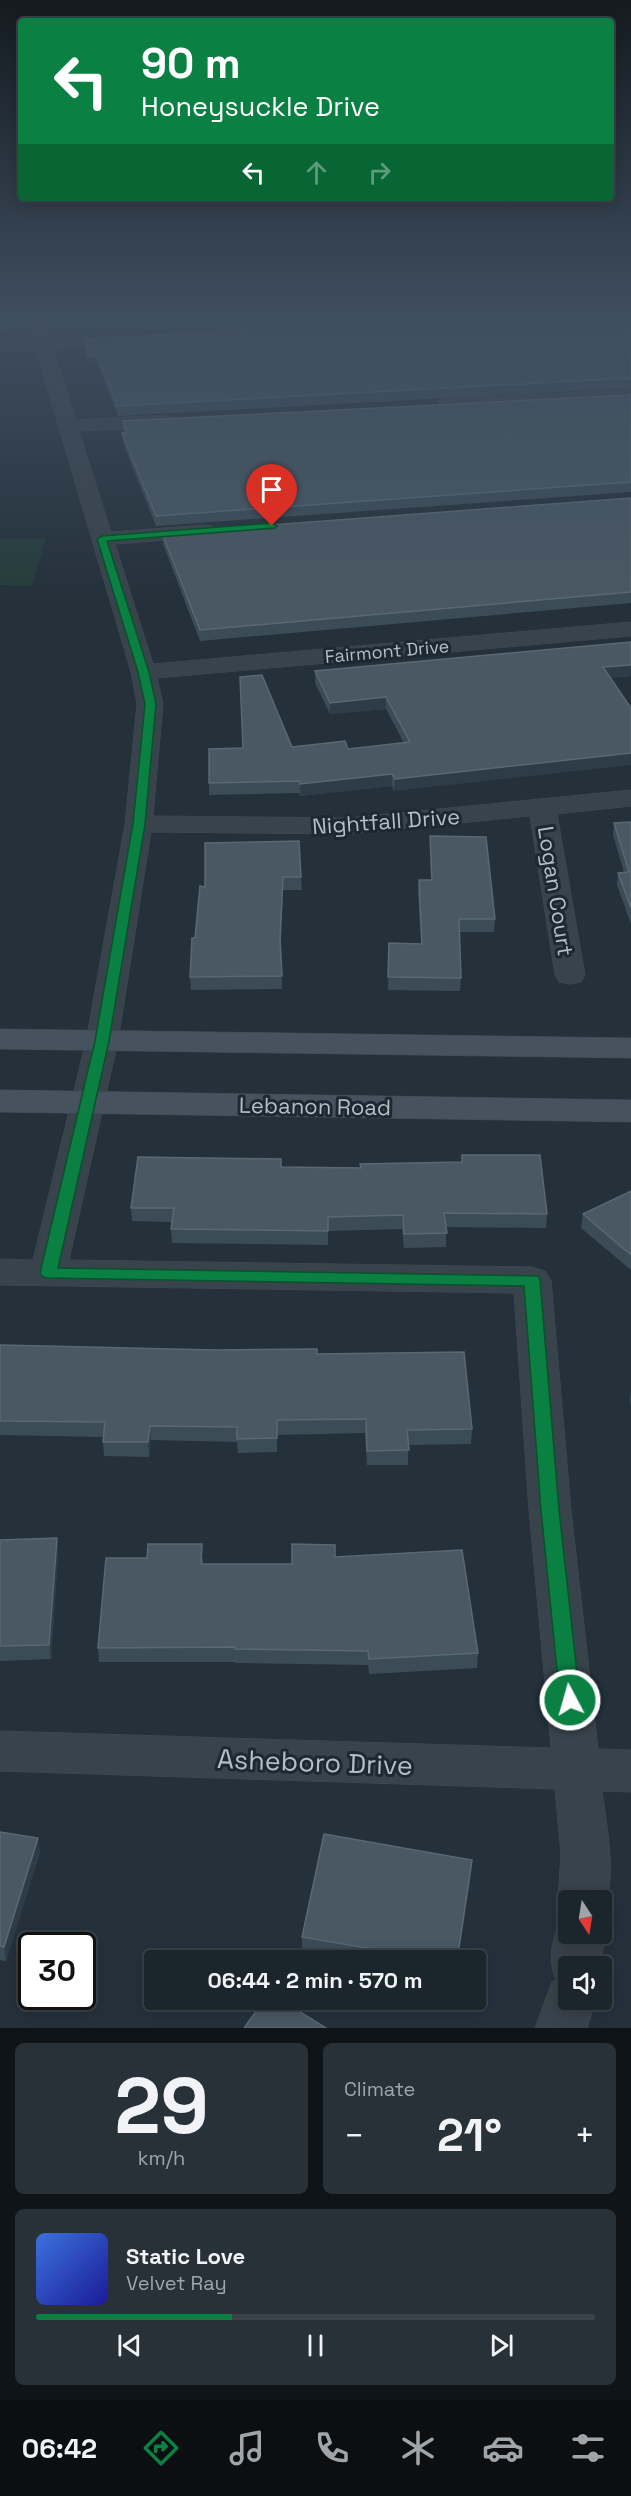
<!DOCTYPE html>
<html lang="en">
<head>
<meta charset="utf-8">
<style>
  body { margin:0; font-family:"Space Grotesk",sans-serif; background:#283138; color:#f1f3f6; height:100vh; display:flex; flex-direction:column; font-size:22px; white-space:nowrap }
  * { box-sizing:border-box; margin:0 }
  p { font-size:20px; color:#a0a5a9 }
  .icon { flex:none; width:33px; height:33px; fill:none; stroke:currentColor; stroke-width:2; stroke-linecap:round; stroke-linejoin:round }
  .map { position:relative; height:2028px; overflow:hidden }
  .panel { display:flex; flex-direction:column; gap:15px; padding:15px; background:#0f1418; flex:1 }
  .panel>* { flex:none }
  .hud { position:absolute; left:18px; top:18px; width:596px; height:183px; border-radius:6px; box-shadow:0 3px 15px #0003,0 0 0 2px #394248; background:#0b8043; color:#fff; overflow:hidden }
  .needle { width:39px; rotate:168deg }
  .tools { position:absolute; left:558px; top:1890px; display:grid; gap:12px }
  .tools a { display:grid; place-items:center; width:54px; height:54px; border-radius:6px; background:#1b252c; box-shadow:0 3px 15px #0003,0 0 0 2px #394248; font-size:30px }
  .speed { position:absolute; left:18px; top:1932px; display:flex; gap:12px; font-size:30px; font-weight:700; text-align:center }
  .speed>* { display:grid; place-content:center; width:78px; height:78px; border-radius:50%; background:#1b252c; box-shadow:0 3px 15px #0003,0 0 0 2px #394248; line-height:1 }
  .speed .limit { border:3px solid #111; border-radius:9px; background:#fff; color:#111 }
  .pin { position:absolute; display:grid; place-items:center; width:51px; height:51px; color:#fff; margin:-62px -26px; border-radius:50% 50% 50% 0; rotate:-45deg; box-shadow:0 0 6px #0007 }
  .pin .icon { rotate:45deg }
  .me { position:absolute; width:66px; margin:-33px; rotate:354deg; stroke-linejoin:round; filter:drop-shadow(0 0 4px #0008) }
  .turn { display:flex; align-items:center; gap:21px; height:126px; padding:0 24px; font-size:27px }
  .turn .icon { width:78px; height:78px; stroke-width:2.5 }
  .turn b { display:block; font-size:42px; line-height:51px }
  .lanes { display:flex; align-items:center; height:57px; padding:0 24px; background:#0003; justify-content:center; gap:30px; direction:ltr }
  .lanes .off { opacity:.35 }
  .big { font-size:45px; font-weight:700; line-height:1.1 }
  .panel .tile { flex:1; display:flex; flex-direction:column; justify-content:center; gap:9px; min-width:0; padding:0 21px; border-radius:9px; background:#283138 }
  .panel .dial { align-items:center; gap:0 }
  .dial b { font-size:78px; line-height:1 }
  .song { display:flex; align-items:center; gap:18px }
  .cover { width:72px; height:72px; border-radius:9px; background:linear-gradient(135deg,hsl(220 70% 55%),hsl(240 70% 35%)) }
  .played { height:6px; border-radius:3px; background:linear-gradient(90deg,#0b8043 35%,#394248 35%) }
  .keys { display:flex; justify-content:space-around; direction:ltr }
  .heat { display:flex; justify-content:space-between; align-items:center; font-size:33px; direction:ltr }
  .panel .tiles { flex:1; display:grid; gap:15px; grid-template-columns:1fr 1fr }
  .tile:last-child { grid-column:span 2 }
  .trip { position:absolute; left:144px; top:1950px; width:342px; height:60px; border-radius:6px; background:#1b252c; box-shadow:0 3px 15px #0003,0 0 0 2px #394248; font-weight:700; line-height:60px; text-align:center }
  .tab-bar { display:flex; height:96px; justify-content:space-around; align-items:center; background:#0b0f12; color:#a0a5a9 }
  .tab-bar .icon { width:42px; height:42px }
  .tab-bar .active { color:#0b8043 }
  .tab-bar b { font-size:27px; color:#f1f3f6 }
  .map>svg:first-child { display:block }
  .green { fill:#263c3b }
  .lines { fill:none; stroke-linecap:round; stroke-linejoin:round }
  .street-casing { stroke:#414c54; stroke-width:1 }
  .secondary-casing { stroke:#414c54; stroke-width:1 }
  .street { fill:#38434b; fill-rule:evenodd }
  .secondary { fill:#46525e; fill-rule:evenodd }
  .wall { fill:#3c4c57 }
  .shaded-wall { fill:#2d3c47 }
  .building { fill:#495863; stroke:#596873; stroke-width:1.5 }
  .route { fill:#0b8043; stroke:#07532c; stroke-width:1.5 }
  .labels { text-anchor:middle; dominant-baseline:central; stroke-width:6; stroke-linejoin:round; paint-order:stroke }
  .far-street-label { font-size:18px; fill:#b3bec7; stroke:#1d2830 }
  .street-label { font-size:22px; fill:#b3bec7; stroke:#1d2830 }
  .near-street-label { font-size:27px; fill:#b3bec7; stroke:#1d2830 }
</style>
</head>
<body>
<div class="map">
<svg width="631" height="2028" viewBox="0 0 631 2028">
  <rect width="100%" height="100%" fill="#24313b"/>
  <path class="green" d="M0,538h46l-14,48 -32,-1z"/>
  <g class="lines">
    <g class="street-casing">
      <g id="street">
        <path d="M26,314h17l7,25 75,-5 6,1 3,4 -3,4 -6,1 -72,5 23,71 90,-5 7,2 3,4 -3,4 -7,2 -87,4 32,101 94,-7 8,1 3,5 -3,5 -8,1 -90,7 38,120 478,-42v14l-474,42 6,26 -10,112 195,2 283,-28v16l-74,8 28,161 -4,7 -11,2 -11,-2 -4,-7 -25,-159 -182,18 -197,-2 -33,209 -49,219 463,7 13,4 6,9 20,230 27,239 33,1v42l-29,-1c5,39 16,86 0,124v-15h-34v34h34v-9l3,9 -4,32h-33v34h28l-9,28h-52l17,-46 4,-2c-9,-22 -4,-41 6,-63l3,-1 -7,-16 3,-45 -6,-66 -555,-18v-40l551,17 -22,-238 -15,-217 -514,-8v-26l33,1 53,-219 39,-217 12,-120 -6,-32 -95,-322 -36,2v-10l33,-2z"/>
        <path d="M631,390v12l-185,9 -7,-2 -2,-4 2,-4 7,-2z"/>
      </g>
    </g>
    <g class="secondary-casing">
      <g id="secondary">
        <path d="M0,1029l631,9v20l-631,-9z"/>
        <path d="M0,1090l631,10v22l-631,-10z"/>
      </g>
    </g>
    <use href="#street" class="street"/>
    <use href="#secondary" class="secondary"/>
  </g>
  <g class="wall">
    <path d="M0,314l10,9 1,9h-11z"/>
    <path d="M71,314h303l-296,20z"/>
    <path d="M631,314v74l-513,28 -20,-51 -7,1 -7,-17v-9z"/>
    <path d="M631,395v97l-475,34 -33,-83 -1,-10h2l-1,-12z"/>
    <path d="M631,498v105l-431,38 -37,-97 -1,-11z"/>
    <path d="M631,642v34l-21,2 -216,113 -2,-5 -92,10 -1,-3 -90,2v-12l83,-36 56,2 56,-6 -18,-34 -56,5 -15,-31v-12z"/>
    <path d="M631,822v102l-14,-39 1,-12 6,-1 -11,-37 1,-12z"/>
    <path d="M430,836l65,83 -1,13h-35l2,46 -1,13 -72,-1 1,-47 32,1 -3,-52 1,-12h12z"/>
    <path d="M205,843l96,34 1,13h-19l-2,55 1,44 -91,1 -1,-13 5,-39 10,-51z"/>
    <path d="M462,1155l85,59 -1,14 -100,-1v20l-42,1 -2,-19 -74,2v14l-156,-2 -1,-14 1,-7 -40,-1 -1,-13 150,-41 79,1 101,-6z"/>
    <path d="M631,1191v79l-50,-42 2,-14z"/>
    <path d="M0,1345l317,9 155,75 -1,15 -63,1v20h-41l-2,-32 -88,2v17l-39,1 -1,-11 -86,-2 -2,17 -45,-1 -1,-14 1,-5 -104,-2z"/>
    <path d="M631,1390v18l-1,-8z"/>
    <path d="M57,1538l1,15 -7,106 -51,2v-121z"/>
    <path d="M335,1557l143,96 -1,15 -108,6 -1,-9 -133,-2v-1h-136l-1,-14 105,-90v6h89z"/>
    <path d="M0,1832l40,20 -34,109 -6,-1z"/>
    <path d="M472,1860l-1,14 -13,86h-102l-54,-9v-14z"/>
  </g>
  <g class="shaded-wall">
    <path d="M240,314h134l-296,20 -1,-9z"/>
    <path d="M90,356h8v9l-7,1z"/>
    <path d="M631,665v11l-29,3 1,-12z"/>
    <path d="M386,697v12l-56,5v-11z"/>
    <path d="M631,753v12l-237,26 1,-12z"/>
    <path d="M392,774v12l-92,10v-12z"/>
    <path d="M150,1426l1,14 -2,17 -1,-15z"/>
    <path d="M57,1538l1,15 -7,106 -2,-14z"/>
    <path d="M38,1838l2,14 -34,109 -2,-14z"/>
    <path d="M472,1860l-1,14 -13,86h-1z"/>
  </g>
  <g class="building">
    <path d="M0,314h8l2,9h-10z"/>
    <path d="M73,314h167l-163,11z"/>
    <path d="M467,314h164v64l-514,28 -19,-50h-8l-6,-16z"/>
    <path d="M631,395v87l-475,34 -34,-83h5l-4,-12z"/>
    <path d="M631,498v94l-431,38 -38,-97z"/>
    <path d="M631,642v23l-28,2 28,41v45l-236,26 -3,-5 -92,10 -1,-3 -90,2v-34l34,-1 -3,-71 22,-2 30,72 53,-6 3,8 62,-7 -24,-45 -56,6 -15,-32z"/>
    <path d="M631,822v86l-13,-35 11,-1 -15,-49z"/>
    <path d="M430,836l56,1 9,82h-36l2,59 -73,-1 1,-34 33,1 -3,-64h13z"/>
    <path d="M299,841l2,36h-18l-3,61 2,38 -92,1 2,-39h3l5,-52 5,1v-44z"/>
    <path d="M462,1155h78l7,59 -103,-1 3,20 -43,1 -1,-19 -75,2v14l-157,-2 3,-21h-43l7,-51 143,2v8l80,1 -1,-4 102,-2z"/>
    <path d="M631,1191v64l-48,-41z"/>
    <path d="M0,1345l216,5 101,-1v5l147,-2 8,77 -65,1 2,20 -42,1 -1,-32 -89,1v18l-40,1v-12l-87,-1 -2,16h-45l2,-20 -105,-1z"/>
    <path d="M57,1538l-8,107 -49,1v-106z"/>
    <path d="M148,1544h54l-1,20h91v-20l43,1v12l127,-7 16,103 -109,6 -1,-8 -133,-2v-2l-137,1 8,-90h41z"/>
    <path d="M0,1832l38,6 -34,109 -4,-1z"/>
    <path d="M324,1834l148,26 -15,100h-20l-135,-23z"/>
    <path d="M264,2000h17l45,28h-82z"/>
  </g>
  <linearGradient id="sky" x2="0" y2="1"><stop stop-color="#141b20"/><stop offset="0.53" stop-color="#3f4e60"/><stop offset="1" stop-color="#3f4e60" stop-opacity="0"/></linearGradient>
  <rect width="631" height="598" fill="url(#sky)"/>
  <path class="route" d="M272,523l5,3 -2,2 -168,13 42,131 7,32 -11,120 -36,217 -51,227 480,8 2,4 19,230 21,190 -3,5 -7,3 -7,-3 -3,-5 -19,-190 -17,-224 -476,-8 -5,-1 -3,-4 55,-232 38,-217 12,-120 -7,-32 -41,-133 5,-3z"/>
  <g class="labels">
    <g class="far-street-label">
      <text transform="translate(387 651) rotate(-5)">Fairmont Drive</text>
    </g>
    <g class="street-label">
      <text transform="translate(386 821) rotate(-4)">Nightfall Drive</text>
      <text transform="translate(556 891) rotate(81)">Logan Court</text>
      <text transform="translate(315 1106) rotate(1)">Lebanon Road</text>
    </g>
    <g class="near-street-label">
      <text transform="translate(315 1762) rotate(2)">Asheboro Drive</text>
    </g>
  </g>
</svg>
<div class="tools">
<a><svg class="needle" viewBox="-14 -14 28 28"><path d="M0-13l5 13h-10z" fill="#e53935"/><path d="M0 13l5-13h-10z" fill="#a0a5a9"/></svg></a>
<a><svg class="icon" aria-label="sound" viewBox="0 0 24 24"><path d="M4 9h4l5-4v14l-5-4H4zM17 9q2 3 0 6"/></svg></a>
</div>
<div class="speed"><div class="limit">30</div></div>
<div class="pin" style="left:272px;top:526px;background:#d93025"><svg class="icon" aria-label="arrive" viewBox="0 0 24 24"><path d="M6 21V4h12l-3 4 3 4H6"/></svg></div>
<svg class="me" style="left:570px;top:1700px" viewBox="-20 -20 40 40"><circle r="17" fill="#0b8043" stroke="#fff" stroke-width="3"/><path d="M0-11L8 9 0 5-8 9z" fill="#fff"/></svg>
<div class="trip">06:44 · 2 min · 570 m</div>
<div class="hud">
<div class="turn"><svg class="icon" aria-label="left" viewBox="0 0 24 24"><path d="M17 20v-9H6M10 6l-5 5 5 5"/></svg><div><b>90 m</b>Honeysuckle Drive</div></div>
<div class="lanes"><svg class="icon" aria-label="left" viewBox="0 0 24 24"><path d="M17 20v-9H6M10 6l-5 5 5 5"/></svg><svg class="icon off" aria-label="ahead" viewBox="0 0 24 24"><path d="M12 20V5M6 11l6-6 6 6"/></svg><svg class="icon off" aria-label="right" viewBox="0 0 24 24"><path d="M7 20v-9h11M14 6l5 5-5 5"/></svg></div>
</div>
</div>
<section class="panel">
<div class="tiles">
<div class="tile dial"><b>29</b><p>km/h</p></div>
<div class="tile"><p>Climate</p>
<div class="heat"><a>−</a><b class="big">21°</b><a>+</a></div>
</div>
<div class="tile">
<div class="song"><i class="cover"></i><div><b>Static Love</b><p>Velvet Ray</p></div></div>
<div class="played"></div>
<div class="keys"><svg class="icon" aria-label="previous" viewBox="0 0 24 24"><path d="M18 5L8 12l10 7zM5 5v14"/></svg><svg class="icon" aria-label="pause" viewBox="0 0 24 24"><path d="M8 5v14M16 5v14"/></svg><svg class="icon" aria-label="next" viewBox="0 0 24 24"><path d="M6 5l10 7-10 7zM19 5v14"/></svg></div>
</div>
</div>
</section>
<nav class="tab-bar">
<b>06:42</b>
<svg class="icon active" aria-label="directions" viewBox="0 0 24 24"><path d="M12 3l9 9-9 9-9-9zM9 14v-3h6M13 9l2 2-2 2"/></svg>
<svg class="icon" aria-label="music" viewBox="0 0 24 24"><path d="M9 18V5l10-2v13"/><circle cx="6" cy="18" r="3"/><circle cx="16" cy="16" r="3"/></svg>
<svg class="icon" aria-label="phone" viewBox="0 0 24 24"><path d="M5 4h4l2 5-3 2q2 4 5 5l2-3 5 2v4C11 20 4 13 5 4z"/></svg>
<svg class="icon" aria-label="climate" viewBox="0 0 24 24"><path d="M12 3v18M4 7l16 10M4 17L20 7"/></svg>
<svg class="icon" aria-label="car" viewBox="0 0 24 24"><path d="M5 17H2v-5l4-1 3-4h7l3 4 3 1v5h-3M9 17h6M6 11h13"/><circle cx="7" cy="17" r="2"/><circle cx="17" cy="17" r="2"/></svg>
<svg class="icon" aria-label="filters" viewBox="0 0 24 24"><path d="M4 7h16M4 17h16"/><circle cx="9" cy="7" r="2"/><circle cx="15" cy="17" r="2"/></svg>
</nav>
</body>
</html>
